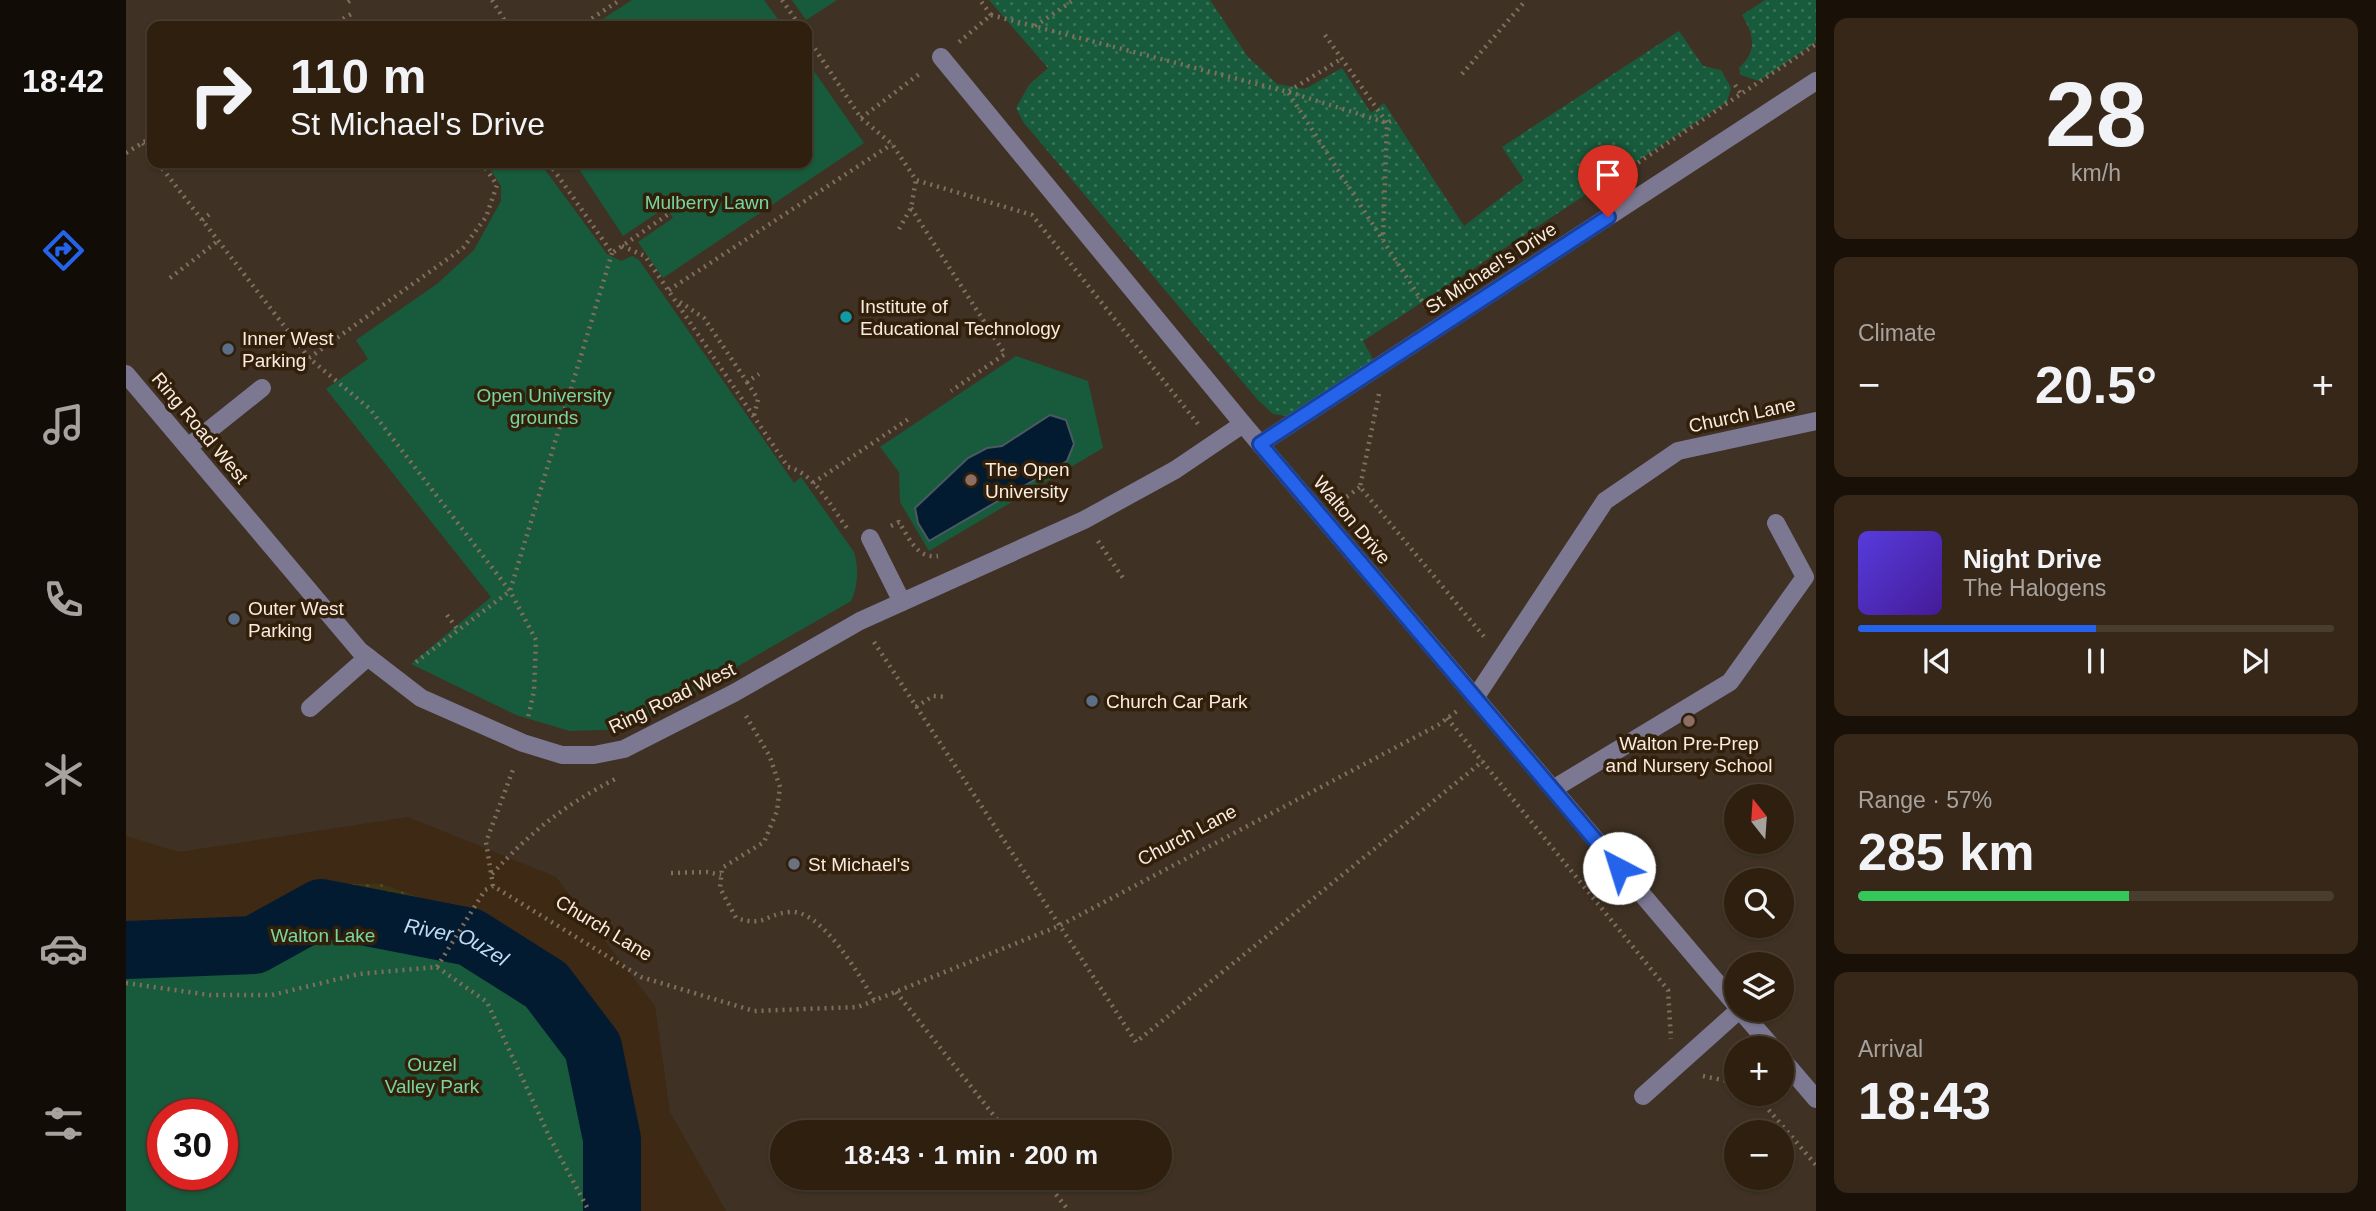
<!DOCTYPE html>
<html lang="en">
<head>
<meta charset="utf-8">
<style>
  body { margin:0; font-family:Helvetica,sans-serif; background:#362718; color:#f1f3f6; height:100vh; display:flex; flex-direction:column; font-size:26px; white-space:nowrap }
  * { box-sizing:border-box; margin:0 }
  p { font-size:23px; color:#a7a29e }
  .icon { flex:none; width:38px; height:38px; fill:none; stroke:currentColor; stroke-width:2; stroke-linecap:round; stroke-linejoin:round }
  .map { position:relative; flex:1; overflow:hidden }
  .details { display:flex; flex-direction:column; gap:18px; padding:18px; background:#191108; width:560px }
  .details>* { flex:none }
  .hud { position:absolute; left:21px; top:21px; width:665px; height:147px; border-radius:14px; box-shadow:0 2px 5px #0004,0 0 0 2px #493d2f; background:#2e1f0f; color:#f1f3f6; overflow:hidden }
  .needle { width:46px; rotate:343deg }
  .buttons { position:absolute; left:1598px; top:784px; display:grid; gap:14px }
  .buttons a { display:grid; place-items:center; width:70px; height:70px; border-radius:50%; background:#2e1f0f; box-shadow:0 2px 5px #0004,0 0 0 2px #493d2f; font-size:35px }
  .speed { position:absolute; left:21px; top:1099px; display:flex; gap:14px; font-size:35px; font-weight:700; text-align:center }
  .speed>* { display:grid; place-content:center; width:91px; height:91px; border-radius:50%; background:#2e1f0f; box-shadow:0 2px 5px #0004,0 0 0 2px #493d2f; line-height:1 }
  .speed .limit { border:10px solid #d22; background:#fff; color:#111 }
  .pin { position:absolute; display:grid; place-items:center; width:60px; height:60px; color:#fff; margin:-72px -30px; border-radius:50% 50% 50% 0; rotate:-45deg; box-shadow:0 0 7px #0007 }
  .pin .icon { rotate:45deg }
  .me { position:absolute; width:77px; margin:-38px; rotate:320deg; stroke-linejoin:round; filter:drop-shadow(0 0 5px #0008) }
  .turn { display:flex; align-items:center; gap:24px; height:147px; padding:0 28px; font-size:32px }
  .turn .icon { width:91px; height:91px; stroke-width:2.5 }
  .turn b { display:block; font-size:49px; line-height:60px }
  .big { font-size:52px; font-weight:700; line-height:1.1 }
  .details .tile { flex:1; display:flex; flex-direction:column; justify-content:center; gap:10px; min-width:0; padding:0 24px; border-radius:14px; background:#362718 }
  .details .dial { align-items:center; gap:0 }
  .dial b { font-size:91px; line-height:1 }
  .song { display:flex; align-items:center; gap:21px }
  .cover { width:84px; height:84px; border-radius:10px; background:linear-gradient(135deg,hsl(250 70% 55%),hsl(260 70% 35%)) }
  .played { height:7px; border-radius:4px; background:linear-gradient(90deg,#2563eb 50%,#493d2f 50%) }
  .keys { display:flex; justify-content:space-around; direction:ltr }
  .heat { display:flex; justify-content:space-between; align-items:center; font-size:38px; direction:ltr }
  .charge { height:10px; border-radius:5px; background:linear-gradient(90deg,#34c759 57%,#493d2f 0) }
  .trip { position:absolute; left:644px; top:1120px; width:402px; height:70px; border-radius:35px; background:#2e1f0f; box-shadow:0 2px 5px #0004,0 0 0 2px #493d2f; font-weight:700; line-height:70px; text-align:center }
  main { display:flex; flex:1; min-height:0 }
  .dock { display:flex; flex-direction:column; width:126px; justify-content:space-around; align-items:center; background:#120c06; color:#a7a29e }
  .dock .icon { width:49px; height:49px }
  .dock .selected { color:#2563eb }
  .dock b { font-size:32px; color:#f1f3f6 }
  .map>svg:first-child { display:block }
  .education { fill:#3f3224; fill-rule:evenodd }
  .grass { fill:url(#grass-dots) }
  .sand { fill:url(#sand-dots) }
  .green { fill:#185b3c; fill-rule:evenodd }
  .water { fill:#031b30; stroke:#4c5964; stroke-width:2 }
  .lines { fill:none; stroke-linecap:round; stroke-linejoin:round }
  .river { stroke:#031b30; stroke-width:58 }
  .path { stroke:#806f5d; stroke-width:4.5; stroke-dasharray:2 5; stroke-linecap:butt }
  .minor { stroke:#7c7892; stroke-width:18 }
  .route-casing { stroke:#184099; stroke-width:18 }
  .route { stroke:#2563eb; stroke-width:12 }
  .culture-dot { fill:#0f9aa8; stroke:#321f0a; stroke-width:2.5 }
  .service-dot { fill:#5c6f8a; stroke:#321f0a; stroke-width:2.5 }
  .education-dot { fill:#8d6e63; stroke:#321f0a; stroke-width:2.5 }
  .worship-dot { fill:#6b7280; stroke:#321f0a; stroke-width:2.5 }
  .labels { text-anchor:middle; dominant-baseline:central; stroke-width:7; stroke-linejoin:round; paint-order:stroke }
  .park-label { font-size:19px; fill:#78d5a2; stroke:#321f0a }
  .street-label { font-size:19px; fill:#f8ebdf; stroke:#321f0a }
  .poi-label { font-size:19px; fill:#f8ebdf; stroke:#321f0a; text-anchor:start }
  .water-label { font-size:21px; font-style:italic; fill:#c0dbf5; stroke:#321f0a }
</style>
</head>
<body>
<main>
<nav class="dock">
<b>18:42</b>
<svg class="icon selected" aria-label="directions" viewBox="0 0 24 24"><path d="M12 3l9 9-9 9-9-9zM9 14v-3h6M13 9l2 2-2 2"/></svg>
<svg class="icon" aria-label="music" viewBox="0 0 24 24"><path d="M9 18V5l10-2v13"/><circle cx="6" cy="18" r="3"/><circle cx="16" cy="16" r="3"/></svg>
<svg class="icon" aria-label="phone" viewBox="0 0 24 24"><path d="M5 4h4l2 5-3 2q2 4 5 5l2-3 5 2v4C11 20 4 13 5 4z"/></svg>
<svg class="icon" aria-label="climate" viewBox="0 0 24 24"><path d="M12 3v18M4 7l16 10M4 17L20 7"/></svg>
<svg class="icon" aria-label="car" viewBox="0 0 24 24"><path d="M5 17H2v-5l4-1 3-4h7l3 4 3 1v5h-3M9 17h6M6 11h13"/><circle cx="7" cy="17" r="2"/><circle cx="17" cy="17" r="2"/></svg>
<svg class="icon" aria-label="filters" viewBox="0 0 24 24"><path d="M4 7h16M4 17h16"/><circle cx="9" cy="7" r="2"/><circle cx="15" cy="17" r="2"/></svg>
</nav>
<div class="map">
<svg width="1690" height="1211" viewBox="0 0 1690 1211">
  <defs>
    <pattern id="grass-dots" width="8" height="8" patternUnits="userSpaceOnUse" patternTransform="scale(1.75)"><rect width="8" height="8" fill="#185b3c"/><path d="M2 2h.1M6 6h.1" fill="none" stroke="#3a7358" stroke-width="1.8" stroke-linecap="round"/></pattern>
    <pattern id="sand-dots" width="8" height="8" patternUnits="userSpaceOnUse" patternTransform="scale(1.75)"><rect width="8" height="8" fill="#3d3514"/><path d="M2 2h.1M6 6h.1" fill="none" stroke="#50492a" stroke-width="1.8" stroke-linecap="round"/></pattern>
  </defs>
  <rect width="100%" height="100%" fill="#3d2914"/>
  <path class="education" d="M0,0h1690v1211h-1090l-56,-99 -15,-106 -99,-129 -148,-60 -229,35 -53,-16zM26,26h655v137h-655zM1610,796h46v46h-46zM1610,880h46v46h-46zM1610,964h46v46h-46zM1610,1048h46v46h-46zM656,1132h378v46h-378zM1610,1132h46v46h-46z"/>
  <g class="grass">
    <path d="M863,0h221l38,57 29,27 28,5 37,-21 29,45 13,-10 80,123 60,-46 -22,-33 177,-116 24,35 18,4 10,18 -4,14 -364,239 12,22 -88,53 -14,-2 -16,-15 -233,-276 -8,-15 13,-23 19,-17z"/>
    <path d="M1639,0h51v42l-57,39 -18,-6 -2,-7c19,-17 15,-33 3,-53z"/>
  </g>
  <path class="sand" d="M192,884h64l77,28 -6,28 -166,10 -22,-40z"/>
  <g class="green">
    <path d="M506,0h132l19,26h-191z"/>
    <path d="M666,0h45l-31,20z"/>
    <path d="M681,61l57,82 -201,135 -25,-36 35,-24 -7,-11 -43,29 -48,-73h232z"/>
    <path d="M360,163h54l67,91 14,7 11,-5 7,4 155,223 7,-6 53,75c5,15 4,35 -3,49l-222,128 -59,2 -54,-16 -105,-51 80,-67 -165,-208 42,-30 -12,-19 81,-56 37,-34 27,-49v-15z"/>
    <path d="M890,356l72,25 15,67 -174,103 -29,-49 -1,-30 -19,-25z"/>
    <path d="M195,908l100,9 25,8 100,60 47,62 19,92v72h-486v-261l128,-5zM37,1115h59v59h-59z"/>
  </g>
  <path class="water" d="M924,415l16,5 8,24 -7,17 -138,80 -11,-18 -3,-15 53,-50 19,-10 15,-2z"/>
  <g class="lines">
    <path class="river" id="s1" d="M0,950l128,-5 67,-37 149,29 76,48 47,62 19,92v72"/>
    <g class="path">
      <path d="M366,0l16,26"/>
      <path d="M656,0l18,26"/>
      <path d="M222,2l3,-2"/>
      <path d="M865,15l297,77 137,214"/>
      <path d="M205,26l22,-13"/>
      <path d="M454,26l40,-26"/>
      <path d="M909,26l39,-26"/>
      <path d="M1199,35l62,88 -4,117"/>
      <path d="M681,37l54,81 31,26 24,36 116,35 166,209"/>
      <path d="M833,42l32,-27 -11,-15"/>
      <path d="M1336,74l64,-74"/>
      <path d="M1609,85l6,9"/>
      <path d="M1163,91l52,-32"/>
      <path d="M1163,92l98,31 8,-4"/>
      <path d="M735,118l61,-46"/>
      <path d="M17,143l9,12"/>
      <path d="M0,153l26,-16"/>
      <path d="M32,163l151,195 61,51 140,182 26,49 -2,51 -6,27"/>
      <path d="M423,163l63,90 58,-40"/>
      <path d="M1483,182l207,-138"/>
      <path d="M785,208l94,146 -54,37"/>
      <path d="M76,220l9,-7"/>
      <path d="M773,229l12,-21 5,-28"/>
      <path d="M496,246l23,10 143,211c26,6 44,41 59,61"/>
      <path d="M44,278l48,-37"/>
      <path d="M543,290l223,-146"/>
      <path d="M554,302l24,16 43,64 12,-8"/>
      <path d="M183,358l154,-110 23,-31 11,-32 -15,-22"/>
      <path d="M621,382l11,17 -4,17"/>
      <path d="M1253,394l-19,93 126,152"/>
      <path d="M687,483l97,-65"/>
      <path d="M1215,501l19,-14"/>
      <path d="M765,526l8,-4c10,16 18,37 39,34"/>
      <path d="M972,541l25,37"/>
      <path d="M321,615l11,15"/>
      <path d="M748,642l262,400 347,-281"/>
      <path d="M290,662l94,-71 102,-338"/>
      <path d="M790,707l17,-11 14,1"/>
      <path d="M620,716l24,41 10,30 -3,24 -13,31 -42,26 -2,20 16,30c30,9 27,-3 53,-6 32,-4 71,64 85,88"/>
      <path d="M1321,718l221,272 3,49"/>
      <path d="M545,873l36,-1 14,3"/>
      <path d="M366,874c41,-44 71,-68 125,-96"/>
      <path d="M367,886l-7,-44 28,-75"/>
      <path d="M311,967l48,-77 8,-4 148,91 113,34 104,-4 201,-81 379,-201 19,-14"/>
      <path d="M0,983l84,12h62l87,-21 78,-7 50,35 63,136 39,73"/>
      <path d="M770,992l111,140"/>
      <path d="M1577,1076l33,7"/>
      <path d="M1629,1094l61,71"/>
      <path d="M917,1178l26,33"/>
    </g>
    <g class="minor">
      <path d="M815,57l302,367 493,581"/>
      <path d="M0,374l234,277 61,47 102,45 39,12h32l30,-6 110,-56 126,-72 224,-101 91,-50 68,-46"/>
      <path d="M1134,444l556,-363"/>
      <path d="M62,447l74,-59"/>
      <path d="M744,538l32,64"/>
      <path d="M1349,698l130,-197 73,-50 138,-30"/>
      <path d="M184,708l58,-51"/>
      <path d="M1427,789l177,-107 75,-105 -29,-54"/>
      <path d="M1614,1010l33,38"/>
      <path d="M1656,1059l34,40"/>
      <path d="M1517,1096l96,-86"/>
    </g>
  </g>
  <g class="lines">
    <g class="route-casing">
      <path id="route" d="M1482,217l-348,227 359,424"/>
    </g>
    <use href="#route" class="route"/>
  </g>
  <circle class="culture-dot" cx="720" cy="317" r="7"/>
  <g class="service-dot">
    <circle cx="102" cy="349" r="7"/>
    <circle cx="108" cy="619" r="7"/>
    <circle cx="966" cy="701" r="7"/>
  </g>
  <g class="education-dot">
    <circle cx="845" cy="480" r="7"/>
    <circle cx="1563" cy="721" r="7"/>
  </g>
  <circle class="worship-dot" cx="668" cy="864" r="7"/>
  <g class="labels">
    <g class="park-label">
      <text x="581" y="202">Mulberry Lawn</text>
      <text x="418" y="395">Open University<tspan x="418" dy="22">grounds</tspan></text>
      <text x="197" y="935">Walton Lake</text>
      <text x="306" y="1064">Ouzel<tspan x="306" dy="22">Valley Park</tspan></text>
    </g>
    <g class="street-label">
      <text transform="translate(1365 268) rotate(-33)">St Michael's Drive</text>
      <text transform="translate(1616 415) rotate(-12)">Church Lane</text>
      <text transform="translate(74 428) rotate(50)">Ring Road West</text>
      <text transform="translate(1226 520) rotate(50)">Walton Drive</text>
      <text transform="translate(546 698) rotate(-26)">Ring Road West</text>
      <text transform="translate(1061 835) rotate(-28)">Church Lane</text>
      <text transform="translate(478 928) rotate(31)">Church Lane</text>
    </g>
    <g class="poi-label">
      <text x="734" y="306">Institute of<tspan x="734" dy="22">Educational Technology</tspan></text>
      <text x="116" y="338">Inner West<tspan x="116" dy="22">Parking</tspan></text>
      <text x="859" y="469">The Open<tspan x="859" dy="22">University</tspan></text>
      <text x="122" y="608">Outer West<tspan x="122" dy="22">Parking</tspan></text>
      <text x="980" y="701">Church Car Park</text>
      <text x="1563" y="743" text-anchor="middle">Walton Pre-Prep<tspan x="1563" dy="22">and Nursery School</tspan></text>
      <text x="682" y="864">St Michael's</text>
    </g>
    <g class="water-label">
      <text stroke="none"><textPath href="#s1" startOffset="345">River Ouzel</textPath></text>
    </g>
  </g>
</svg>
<div class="buttons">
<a><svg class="needle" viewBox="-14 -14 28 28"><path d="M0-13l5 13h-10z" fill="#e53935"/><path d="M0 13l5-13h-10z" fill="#a7a29e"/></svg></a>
<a><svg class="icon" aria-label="search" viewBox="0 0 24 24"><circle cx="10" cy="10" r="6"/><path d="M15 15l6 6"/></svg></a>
<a><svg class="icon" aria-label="layers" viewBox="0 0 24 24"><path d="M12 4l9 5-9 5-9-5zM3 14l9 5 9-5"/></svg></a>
<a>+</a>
<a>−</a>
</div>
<div class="speed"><div class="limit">30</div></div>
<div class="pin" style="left:1482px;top:217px;background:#d93025"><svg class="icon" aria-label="arrive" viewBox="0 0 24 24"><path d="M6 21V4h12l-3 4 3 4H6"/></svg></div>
<svg class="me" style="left:1493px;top:868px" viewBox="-20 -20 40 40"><circle r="19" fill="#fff"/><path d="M0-13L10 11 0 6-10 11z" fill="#2563eb"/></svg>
<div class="trip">18:43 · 1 min · 200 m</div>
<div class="hud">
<div class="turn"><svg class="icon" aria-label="right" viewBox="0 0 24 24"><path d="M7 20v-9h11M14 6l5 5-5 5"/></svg><div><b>110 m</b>St Michael's Drive</div></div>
</div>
</div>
<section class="details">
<div class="tile dial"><b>28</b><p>km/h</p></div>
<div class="tile"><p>Climate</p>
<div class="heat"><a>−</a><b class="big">20.5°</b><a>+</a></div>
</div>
<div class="tile">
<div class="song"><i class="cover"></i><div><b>Night Drive</b><p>The Halogens</p></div></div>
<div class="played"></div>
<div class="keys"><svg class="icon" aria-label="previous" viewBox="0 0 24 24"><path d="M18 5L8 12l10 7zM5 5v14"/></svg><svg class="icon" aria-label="pause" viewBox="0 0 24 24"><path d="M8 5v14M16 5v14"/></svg><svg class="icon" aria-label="next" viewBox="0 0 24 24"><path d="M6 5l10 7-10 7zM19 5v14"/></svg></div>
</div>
<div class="tile"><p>Range · 57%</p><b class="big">285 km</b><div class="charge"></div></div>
<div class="tile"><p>Arrival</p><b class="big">18:43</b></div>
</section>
</main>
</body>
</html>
